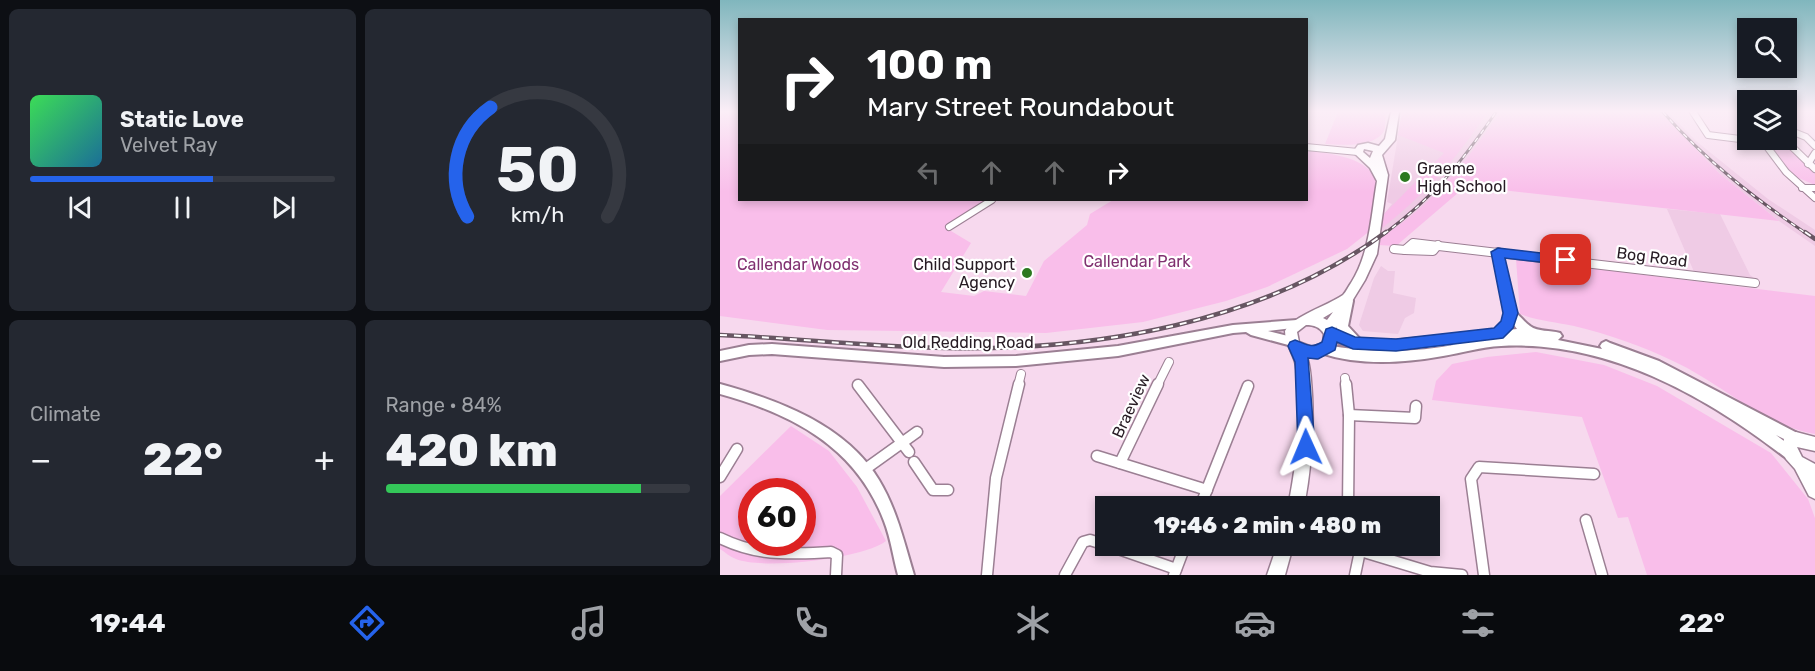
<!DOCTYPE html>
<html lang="en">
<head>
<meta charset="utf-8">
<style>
  body { margin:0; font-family:Rubik,sans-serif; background:#242831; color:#f1f3f6; height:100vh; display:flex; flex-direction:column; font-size:22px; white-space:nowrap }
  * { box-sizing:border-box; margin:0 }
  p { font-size:20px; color:#9ea1a6 }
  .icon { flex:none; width:33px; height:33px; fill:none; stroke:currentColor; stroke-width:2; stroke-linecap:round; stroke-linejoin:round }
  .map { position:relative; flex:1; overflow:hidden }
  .details { display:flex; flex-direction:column; gap:9px; padding:9px; background:#0d0f14; width:720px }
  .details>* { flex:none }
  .hud { position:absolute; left:18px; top:18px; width:570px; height:183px; border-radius:0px; box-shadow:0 3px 9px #0003; background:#202124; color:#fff; overflow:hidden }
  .buttons { position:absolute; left:1017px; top:18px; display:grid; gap:12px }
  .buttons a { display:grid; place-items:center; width:60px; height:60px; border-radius:0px; background:#171b24; box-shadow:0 3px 9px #0003; font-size:30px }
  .speed { position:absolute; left:18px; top:478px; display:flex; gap:12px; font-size:30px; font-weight:700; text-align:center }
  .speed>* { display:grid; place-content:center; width:78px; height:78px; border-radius:50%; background:#171b24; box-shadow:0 3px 9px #0003; line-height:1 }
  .speed .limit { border:9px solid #d22; background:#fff; color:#111 }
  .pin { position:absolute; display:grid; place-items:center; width:51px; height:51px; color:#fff; margin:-26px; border-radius:12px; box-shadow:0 3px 9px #0006 }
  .me { position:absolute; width:66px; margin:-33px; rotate:359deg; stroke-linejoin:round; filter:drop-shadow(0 0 4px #0008) }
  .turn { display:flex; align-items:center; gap:21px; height:126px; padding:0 30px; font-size:27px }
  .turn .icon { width:78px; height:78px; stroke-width:2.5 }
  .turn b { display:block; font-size:42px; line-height:51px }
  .lanes { display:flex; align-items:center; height:57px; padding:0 30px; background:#0003; justify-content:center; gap:30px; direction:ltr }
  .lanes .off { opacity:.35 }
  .big { font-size:45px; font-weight:800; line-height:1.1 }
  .details .tile { flex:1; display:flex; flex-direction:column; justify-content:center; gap:9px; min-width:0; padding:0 21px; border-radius:9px; background:#242831 }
  .details .dial { align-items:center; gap:0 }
  .dial svg { height:156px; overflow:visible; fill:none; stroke:#363941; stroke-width:7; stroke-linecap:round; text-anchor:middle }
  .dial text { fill:#f1f3f6; stroke:none }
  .song { display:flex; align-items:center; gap:18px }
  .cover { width:72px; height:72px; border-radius:9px; background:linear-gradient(135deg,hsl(130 70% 55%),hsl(200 70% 35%)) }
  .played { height:6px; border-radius:3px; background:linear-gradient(90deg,#2563eb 60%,#363941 60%) }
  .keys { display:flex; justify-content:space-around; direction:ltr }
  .heat { display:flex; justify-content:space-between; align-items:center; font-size:33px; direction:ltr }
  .charge { height:9px; border-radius:4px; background:linear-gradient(90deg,#34c759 84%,#363941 0) }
  .details .tiles { flex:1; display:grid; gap:9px; grid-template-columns:repeat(2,1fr) }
  .trip { position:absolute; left:375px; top:496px; width:345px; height:60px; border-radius:0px; background:#171b24; box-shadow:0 3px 9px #0003; font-weight:800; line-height:60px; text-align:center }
  .tabs { display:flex; height:96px; justify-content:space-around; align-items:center; background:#090b0e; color:#9ea1a6 }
  .tabs .icon { width:42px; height:42px }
  .tabs .selected { color:#2563eb }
  .tabs b { font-size:27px; color:#f1f3f6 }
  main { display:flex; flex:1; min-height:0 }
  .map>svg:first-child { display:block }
  .built { fill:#efcbe5 }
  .green { fill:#f9beea; fill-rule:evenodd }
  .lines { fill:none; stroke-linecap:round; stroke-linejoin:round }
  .street-far2-casing { stroke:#9b7f93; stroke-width:8 }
  .street-far1-casing { stroke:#9b7f93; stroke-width:10 }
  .street-casing { stroke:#9b7f93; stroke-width:13 }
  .secondary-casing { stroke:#9b7f93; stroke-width:4 }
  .primary-casing { stroke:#9b7f93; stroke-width:3 }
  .street-far2 { stroke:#fff; stroke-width:6 }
  .street-far1 { stroke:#fff; stroke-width:8 }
  .street { stroke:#fff; stroke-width:10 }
  .secondary { fill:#fff; fill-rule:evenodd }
  .primary { fill:#fff; fill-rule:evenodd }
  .rail-far1-casing { stroke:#675662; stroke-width:3 }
  .rail-casing { stroke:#675662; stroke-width:4.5 }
  .rail-far1 { stroke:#fff; stroke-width:1.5; stroke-dasharray:5; stroke-linecap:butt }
  .rail { stroke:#fff; stroke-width:2; stroke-dasharray:7; stroke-linecap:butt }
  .route { fill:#2563eb; stroke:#184099; stroke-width:1.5 }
  .poi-dot { fill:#2c7920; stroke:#fff; stroke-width:2 }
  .labels { text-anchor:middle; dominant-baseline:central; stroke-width:4.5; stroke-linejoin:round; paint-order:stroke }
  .poi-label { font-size:16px; fill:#271c24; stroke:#fff; text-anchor:start }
  .street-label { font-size:16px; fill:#271c24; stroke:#fff }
  .park-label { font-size:16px; fill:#803170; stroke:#fff }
</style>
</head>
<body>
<main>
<section class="details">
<div class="tiles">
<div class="tile">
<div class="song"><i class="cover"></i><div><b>Static Love</b><p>Velvet Ray</p></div></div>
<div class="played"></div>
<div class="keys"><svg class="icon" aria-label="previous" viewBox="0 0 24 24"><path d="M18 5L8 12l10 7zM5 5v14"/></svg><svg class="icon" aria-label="pause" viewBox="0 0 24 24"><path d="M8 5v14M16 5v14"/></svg><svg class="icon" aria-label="next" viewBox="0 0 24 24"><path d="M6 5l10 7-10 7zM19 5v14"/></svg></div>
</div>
<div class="tile dial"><svg viewBox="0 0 100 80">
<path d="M14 69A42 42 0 1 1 86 69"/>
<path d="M14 69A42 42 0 0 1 26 13" stroke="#2563eb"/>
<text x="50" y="56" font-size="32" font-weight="700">50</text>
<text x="50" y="72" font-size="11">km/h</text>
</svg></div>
<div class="tile"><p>Climate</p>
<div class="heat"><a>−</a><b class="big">22°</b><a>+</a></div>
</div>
<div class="tile"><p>Range · 84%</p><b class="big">420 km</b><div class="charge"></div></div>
</div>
</section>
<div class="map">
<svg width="1095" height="575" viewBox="0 0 1095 575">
  <rect width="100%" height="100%" fill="#f7d9ee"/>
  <g class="built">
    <path d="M682,112h112l-48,74 -88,59 6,-31 8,-10 -5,-2z"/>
    <path d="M940,112h8l28,29 72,58 47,31v16l-36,-25 -59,-47z"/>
    <path d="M947,209l53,5 30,61 8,6 -63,-7z"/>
    <path d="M661,266l7,5h7l-2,22 23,5 -2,15 -9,5 -7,16 -35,-3 -4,-6 15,-47z"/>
  </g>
  <g class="green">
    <path d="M0,112h19l1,88h247l-41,28 25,15 -30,49 33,4 10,-5 42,5 18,-35 43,-36 3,-11 23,-14h193l1,-49c20,2 65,6 69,32 2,14 -3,33 -5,47l-24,19 -80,38 -41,14 -83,21 -97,11 -219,-3 -107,-14z"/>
    <path d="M618,112h48c-1,5 0,14 -2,19 -10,17 -42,14 -59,13z"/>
    <path d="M682,112h86c-33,48 -60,80 -107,117l3,-15 60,-61 -46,-18z"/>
    <path d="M780,112h160l60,62 59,47 -313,-35 -70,60 -18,-1 1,-6c56,-36 84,-73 121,-127z"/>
    <path d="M1045,140h16l34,31v14l-21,-9z"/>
    <path d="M796,259l299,37v138c-55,-10 -92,-50 -142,-73 -31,-15 -65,-27 -99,-35 -18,-4 -36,-5 -54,-12z"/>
    <path d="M816,352l68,13 53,21 114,67 37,46 7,19v57h-168l-19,-58 -10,1 -36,-101 -150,-17 4,-19 16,-17 35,-7z"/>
    <path d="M71,426l38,25 28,36 29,54c-24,18 -122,29 -150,18 -6,-2 -11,-7 -16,-10v-53zM32,492h50v51h-50z"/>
  </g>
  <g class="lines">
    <g class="street-far2-casing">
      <g id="street-far2">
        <path d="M973,112l15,23 56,7"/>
        <path d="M1024,112l4,5"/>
        <path d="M1066,129l20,8 9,9"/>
        <path d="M1042,140l24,32 29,26"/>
        <path d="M1065,140l30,29"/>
        <path d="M586,147l52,5"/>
        <path d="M1088,164l7,-11"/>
        <path d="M1082,188h13"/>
        <path d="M229,227l43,-27"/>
      </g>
    </g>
    <g class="street-far1-casing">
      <g id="street-far1">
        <path d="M674,249l11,1 8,-7 342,40"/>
        <path d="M685,250l28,1 5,-6"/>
        <path d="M778,252l12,61"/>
        <path d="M625,378l1,8"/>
        <path d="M298,386l3,-12"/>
        <path d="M437,386l12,-24"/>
      </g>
    </g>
    <g class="street-casing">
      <g id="street">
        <path d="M626,384l3,31 -1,92"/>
        <path d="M138,385l51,67"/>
        <path d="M629,415l66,3 1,-12"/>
        <path d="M377,456l110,34"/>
        <path d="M194,462l19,28h15"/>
        <path d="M400,463l38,-79"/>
        <path d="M144,470l53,-38"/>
        <path d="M0,477l17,-28"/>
        <path d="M482,502l15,5"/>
        <path d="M480,507l48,-121"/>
        <path d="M866,520l16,55"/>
        <path d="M0,538c39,19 69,16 111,14l6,3 -1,20"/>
        <path d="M390,546l66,23"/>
        <path d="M624,546l86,26 32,3"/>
        <path d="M267,575l9,-97 23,-94"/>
        <path d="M345,575l18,-33 7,-2 16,5"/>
        <path d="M454,575l11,-29"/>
        <path d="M635,575l5,-24"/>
        <path d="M764,575l-13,-96 8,-12 115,7"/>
      </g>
    </g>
    <g class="secondary-casing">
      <g id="secondary">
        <path d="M628,297l4,1 1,3 -5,25 12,13 30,2 127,-12 -12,-16 1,-3c10,-2 15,10 24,16 8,6 20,4 30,7l2,3 -4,4 44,9 -2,-3 2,-3 4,-2 4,2 49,18 142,74 1,4 -1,4 -5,2 -20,-10 20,15 2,4 -2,4 -5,2 -5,-2c-80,-62 -179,-118 -285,-112 -20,1 -39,7 -58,10 -39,7 -84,10 -122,-3l-2,-3 2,-3 4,-2c45,8 89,8 134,-1 -30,4 -113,16 -134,-11l2,-3 4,-1 8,3 -3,-5 7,-26 1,-3z"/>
        <path d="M577,320l4,1 2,3 -2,3 -33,4 28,7 2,3 -2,3 -4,2 -41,-11 -5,-3 -13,1 -115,23 -102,10 -72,1 -172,-13 -23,1 -29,6v-10l29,-6 23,-1 172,13 72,-1 102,-10 115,-21z"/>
        <path d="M0,384c58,16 126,41 159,96 18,30 25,62 35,95h-16c-5,-18 -7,-36 -14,-54 -28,-74 -91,-107 -164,-127z"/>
      </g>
    </g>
    <g class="primary-casing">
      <g id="primary">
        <path d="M671,112h8l-4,28 -13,15 6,20 -11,79 -12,26 -30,49 2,4 -3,17 -17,8 -10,-1c4,12 4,25 5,38 2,37 -1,75 -8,112h-16c9,-46 15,-94 8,-141 -2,-12 -11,-22 -11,-35 8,-15 42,-25 58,-36 3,-3 5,-8 8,-12 19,-30 20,-67 26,-102l-7,-13 -17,-16 5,-7 10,-2 11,3 6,-7zM644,149l9,2 -3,7 -7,-6zM613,312l-6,8 -4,-2zM586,325c8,0 14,2 18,9l-1,9 -11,4 -13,-5 -2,-10z"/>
        <path d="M1076,432l19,5v14l-18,-4 5,10 13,7v35l-6,-3 -14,-27 -9,-10 -4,-10 2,-10z"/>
        <path d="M557,546h16l-8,29h-18z"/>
      </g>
    </g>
    <use href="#street-far2" class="street-far2"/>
    <use href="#street-far1" class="street-far1"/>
    <use href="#street" class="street"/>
    <use href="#secondary" class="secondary"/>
    <use href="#primary" class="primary"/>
    <g class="rail-far1-casing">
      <g id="rail-far1">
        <path d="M943,112c42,48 91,86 144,122"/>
        <path d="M664,234c51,-38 76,-70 112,-122"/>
      </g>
    </g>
    <g class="rail-casing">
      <g id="rail">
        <path d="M1085,232l10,7"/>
        <path d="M0,335c75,3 151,12 226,13 149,3 317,-25 440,-116"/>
      </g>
    </g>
    <use href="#rail-far1" class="rail-far1"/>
    <use href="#rail" class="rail"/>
  </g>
  <linearGradient id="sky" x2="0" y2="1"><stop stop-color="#80b6bd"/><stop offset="0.58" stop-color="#fbeef7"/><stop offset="1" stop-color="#fbeef7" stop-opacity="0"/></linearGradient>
  <rect width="1095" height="192" fill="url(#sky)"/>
  <path class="route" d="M778,248l68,8 7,4 -7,5 -61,-7 13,55 -5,15 -10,10 -107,13 -43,-2 -16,-7 -2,8 -17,9 -10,-1 7,89 -3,5 -6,3 -5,-3 -3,-5 -3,-85 -7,-16 2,-4 5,-2c11,4 16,9 27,2l4,-13 6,-2 23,10 41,2 98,-11 7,-7 2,-8 -12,-61z"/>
  <g class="poi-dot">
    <circle cx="685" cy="177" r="6"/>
    <circle cx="307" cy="273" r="6"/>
  </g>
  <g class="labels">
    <g class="poi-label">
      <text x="697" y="168">Graeme<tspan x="697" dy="18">High School</tspan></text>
      <text x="295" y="264" text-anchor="end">Child Support<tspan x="295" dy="18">Agency</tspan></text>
    </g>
    <g class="street-label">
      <text transform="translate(932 257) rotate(7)">Bog Road</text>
      <text x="248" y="342">Old Redding Road</text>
      <text transform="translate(411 406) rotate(-65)">Braeview</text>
    </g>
    <g class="park-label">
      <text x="417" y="261">Callendar Park</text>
      <text x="78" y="264">Callendar Woods</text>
    </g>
  </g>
</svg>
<div class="buttons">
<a><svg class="icon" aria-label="search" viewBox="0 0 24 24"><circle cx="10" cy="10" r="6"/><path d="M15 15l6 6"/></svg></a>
<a><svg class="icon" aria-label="layers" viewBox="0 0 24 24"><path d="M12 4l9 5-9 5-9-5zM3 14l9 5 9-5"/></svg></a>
</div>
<div class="speed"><div class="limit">60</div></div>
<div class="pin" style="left:846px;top:260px;background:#d93025"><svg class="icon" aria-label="arrive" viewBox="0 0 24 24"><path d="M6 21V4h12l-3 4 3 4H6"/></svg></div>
<svg class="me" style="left:586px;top:447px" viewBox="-20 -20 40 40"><path d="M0-17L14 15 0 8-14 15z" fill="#2563eb" stroke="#fff" stroke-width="4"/></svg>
<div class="trip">19:46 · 2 min · 480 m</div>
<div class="hud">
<div class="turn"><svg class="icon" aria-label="right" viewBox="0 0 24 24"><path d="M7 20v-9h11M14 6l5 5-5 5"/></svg><div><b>100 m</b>Mary Street Roundabout</div></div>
<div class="lanes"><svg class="icon off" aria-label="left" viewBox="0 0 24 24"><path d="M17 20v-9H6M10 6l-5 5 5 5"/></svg><svg class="icon off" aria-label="ahead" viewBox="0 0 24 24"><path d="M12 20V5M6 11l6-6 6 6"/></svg><svg class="icon off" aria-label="ahead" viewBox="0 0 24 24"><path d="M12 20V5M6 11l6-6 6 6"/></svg><svg class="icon" aria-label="right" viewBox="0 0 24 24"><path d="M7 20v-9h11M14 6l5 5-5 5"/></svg></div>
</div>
</div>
</main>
<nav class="tabs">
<b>19:44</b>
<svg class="icon selected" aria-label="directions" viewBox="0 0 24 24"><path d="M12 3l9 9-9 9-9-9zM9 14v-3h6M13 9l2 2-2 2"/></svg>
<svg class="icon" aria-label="music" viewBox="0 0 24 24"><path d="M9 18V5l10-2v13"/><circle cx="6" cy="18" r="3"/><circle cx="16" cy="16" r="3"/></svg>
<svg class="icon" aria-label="phone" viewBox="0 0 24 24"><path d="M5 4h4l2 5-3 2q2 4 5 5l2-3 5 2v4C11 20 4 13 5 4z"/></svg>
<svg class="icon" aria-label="climate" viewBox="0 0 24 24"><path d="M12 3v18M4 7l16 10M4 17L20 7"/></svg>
<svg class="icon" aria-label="car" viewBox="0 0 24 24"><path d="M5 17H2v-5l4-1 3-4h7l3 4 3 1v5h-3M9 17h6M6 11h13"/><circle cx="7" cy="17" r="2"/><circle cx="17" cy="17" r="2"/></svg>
<svg class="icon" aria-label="filters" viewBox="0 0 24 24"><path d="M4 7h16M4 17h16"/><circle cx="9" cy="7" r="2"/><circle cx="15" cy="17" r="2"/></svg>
<b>22°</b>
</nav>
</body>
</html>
